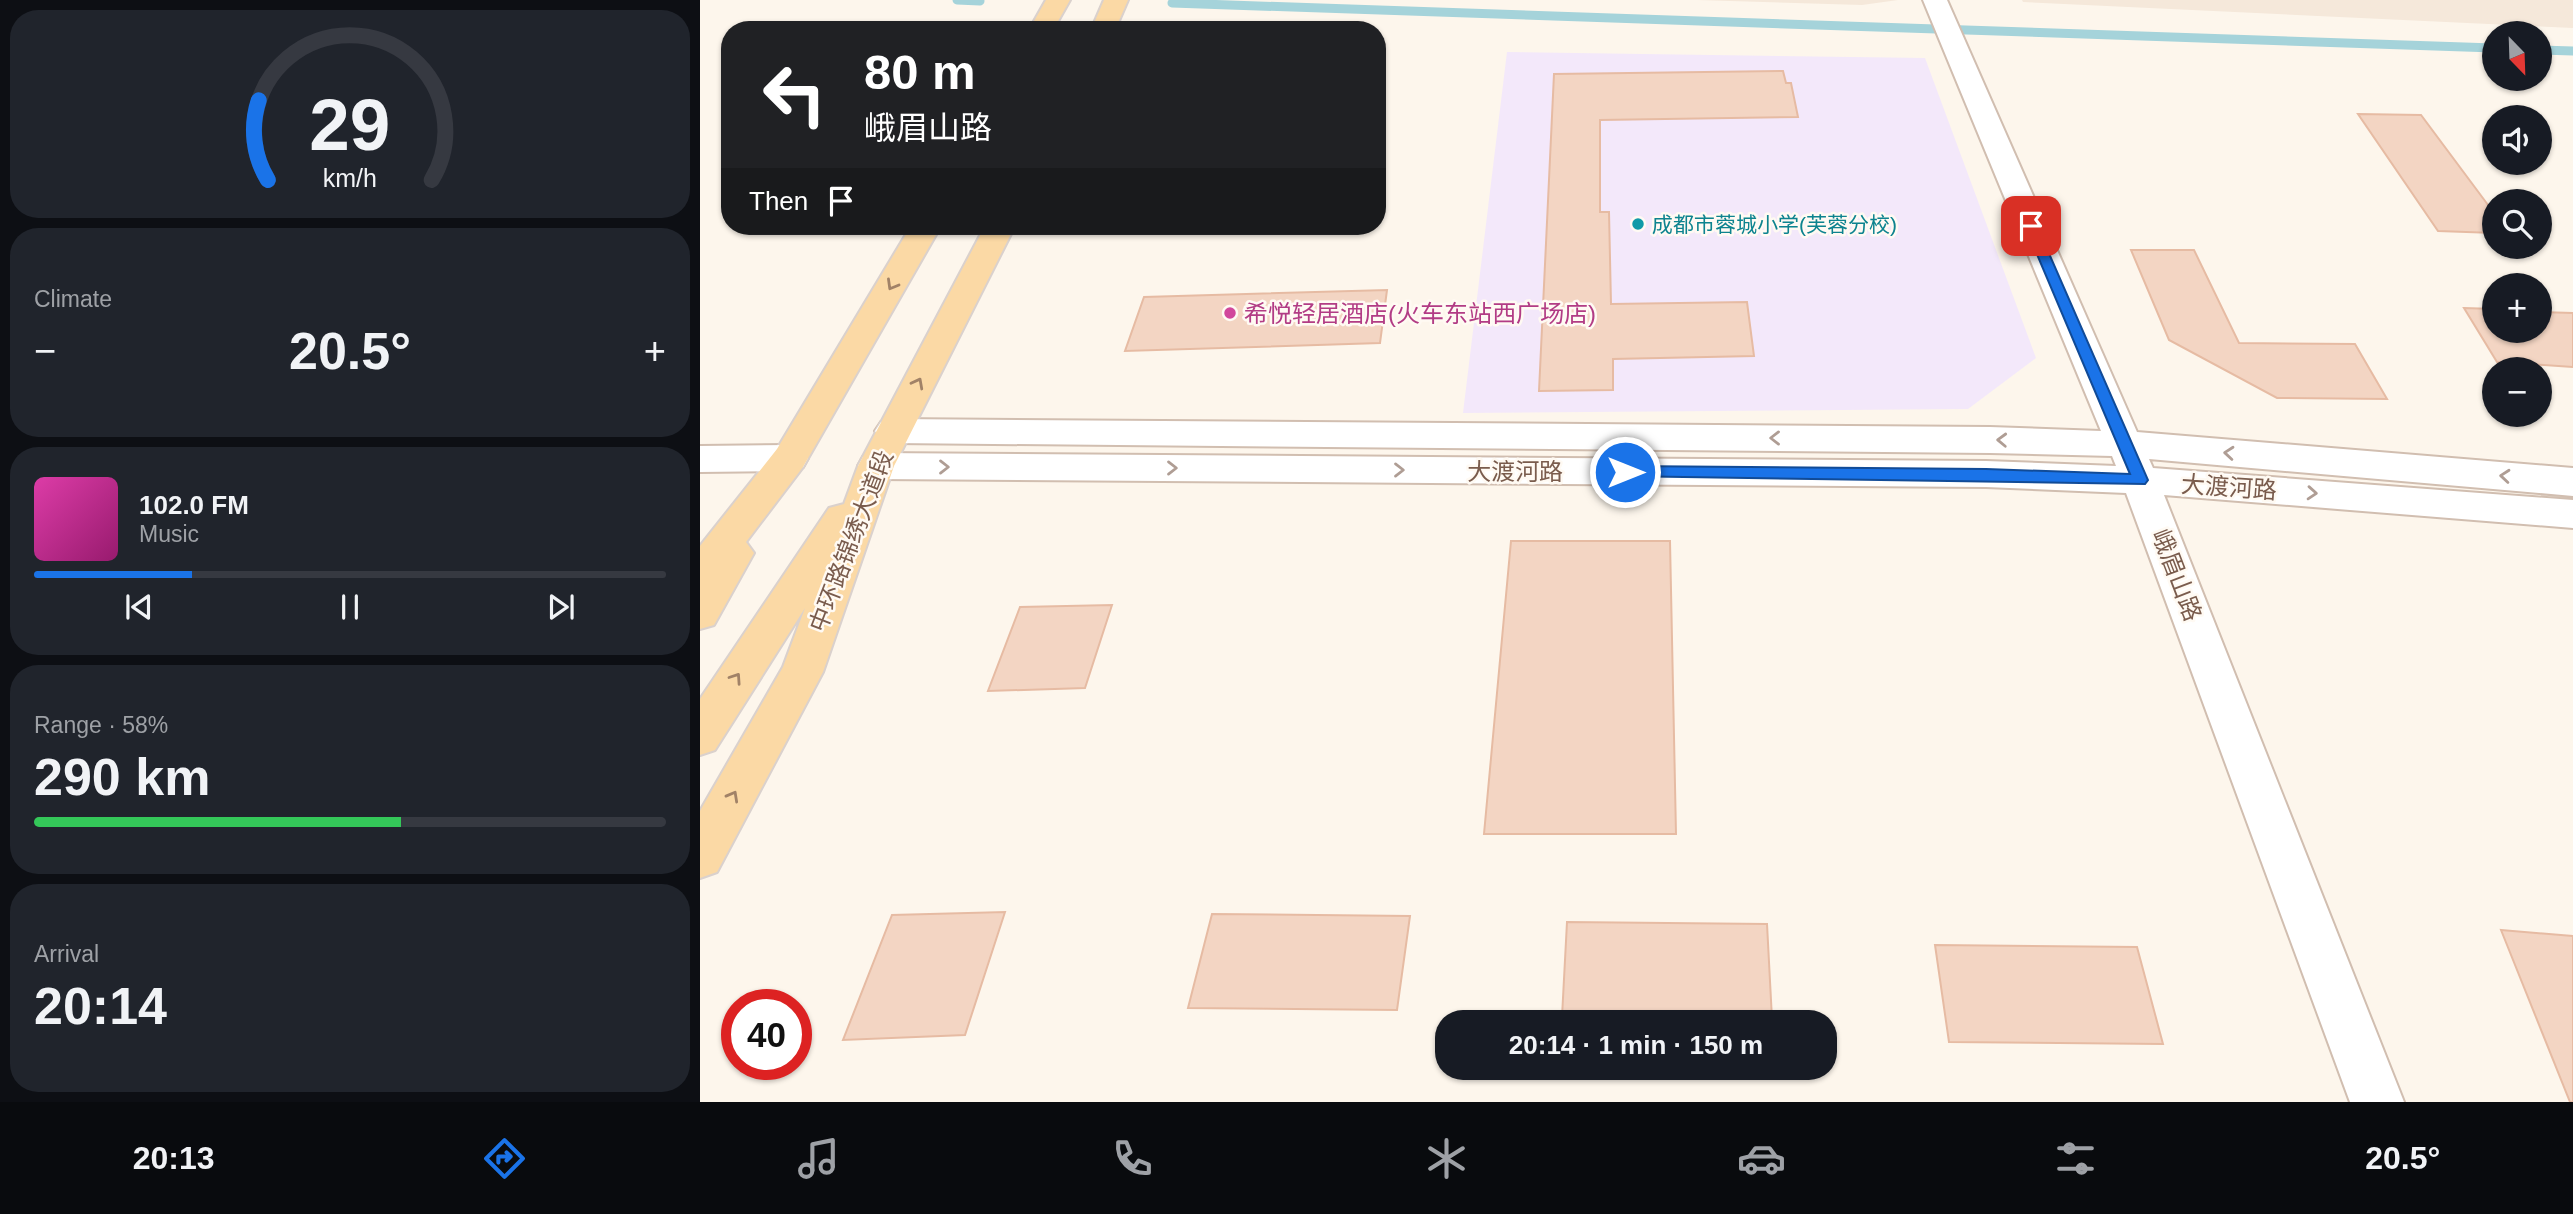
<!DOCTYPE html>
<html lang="en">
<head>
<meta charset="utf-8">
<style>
  body { margin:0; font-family:Arial,"Noto Sans SC",sans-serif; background:#20242c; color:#f1f3f6; height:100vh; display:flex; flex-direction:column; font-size:26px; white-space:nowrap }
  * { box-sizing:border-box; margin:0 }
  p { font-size:23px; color:#9ea1a6 }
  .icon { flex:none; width:38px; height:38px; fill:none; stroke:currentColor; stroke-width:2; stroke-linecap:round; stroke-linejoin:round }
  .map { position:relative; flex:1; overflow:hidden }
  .drawer { display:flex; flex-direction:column; gap:10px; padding:10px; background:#0d0f14; width:700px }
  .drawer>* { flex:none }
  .banner { position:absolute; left:21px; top:21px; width:665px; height:214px; border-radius:28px; box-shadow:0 2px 5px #0004; background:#202124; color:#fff; overflow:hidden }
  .needle { width:46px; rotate:157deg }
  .controls { position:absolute; left:1782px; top:21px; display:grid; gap:14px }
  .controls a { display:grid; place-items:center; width:70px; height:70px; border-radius:50%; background:#171b24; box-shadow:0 2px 5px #0004; font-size:35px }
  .speed { position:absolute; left:21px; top:989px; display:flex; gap:14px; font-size:35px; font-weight:700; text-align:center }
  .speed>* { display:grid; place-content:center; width:91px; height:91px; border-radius:50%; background:#171b24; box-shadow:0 2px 5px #0004; line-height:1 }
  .speed .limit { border:10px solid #d22; background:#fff; color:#111 }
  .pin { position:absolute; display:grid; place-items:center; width:60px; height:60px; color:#fff; margin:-30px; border-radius:14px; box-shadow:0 4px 10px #0006 }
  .me { position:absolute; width:77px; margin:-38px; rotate:90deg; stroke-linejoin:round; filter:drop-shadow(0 0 5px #0008) }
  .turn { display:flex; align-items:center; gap:24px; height:147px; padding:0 28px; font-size:32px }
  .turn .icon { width:91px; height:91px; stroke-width:2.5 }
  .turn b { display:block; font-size:49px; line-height:60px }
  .then { display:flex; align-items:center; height:66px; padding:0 28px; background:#0003; gap:14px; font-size:26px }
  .big { font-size:52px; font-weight:700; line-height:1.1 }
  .drawer .card { flex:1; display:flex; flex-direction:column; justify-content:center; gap:10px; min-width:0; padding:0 24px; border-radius:28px; background:#20242c }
  .drawer .dial { align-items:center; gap:0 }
  .dial svg { height:182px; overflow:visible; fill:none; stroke:#363941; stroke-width:7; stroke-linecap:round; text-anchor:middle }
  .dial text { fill:#f1f3f6; stroke:none }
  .song { display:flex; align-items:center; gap:21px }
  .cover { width:84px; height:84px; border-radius:10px; background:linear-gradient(135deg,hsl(320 70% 55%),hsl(320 70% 35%)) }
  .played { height:7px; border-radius:4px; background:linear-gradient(90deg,#1a73e8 25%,#363941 25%) }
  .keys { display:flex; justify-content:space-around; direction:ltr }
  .heat { display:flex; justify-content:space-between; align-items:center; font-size:38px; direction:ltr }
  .charge { height:10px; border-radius:5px; background:linear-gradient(90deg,#34c759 58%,#363941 0) }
  .trip { position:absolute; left:735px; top:1010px; width:402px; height:70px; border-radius:28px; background:#171b24; box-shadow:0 2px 5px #0004; font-weight:700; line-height:70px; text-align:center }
  .tabs { display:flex; height:112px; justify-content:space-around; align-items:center; background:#090b0e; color:#9ea1a6 }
  .tabs .icon { width:49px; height:49px }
  .tabs .current { color:#1a73e8 }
  .tabs b { font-size:32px; color:#f1f3f6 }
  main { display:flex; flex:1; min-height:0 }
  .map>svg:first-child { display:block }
  .residential { fill:#f5e8da }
  .education { fill:#f3e8fa }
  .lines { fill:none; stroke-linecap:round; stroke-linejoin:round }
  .stream { stroke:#a5d3da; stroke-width:9 }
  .building { fill:#f3d5c3; stroke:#e6bba3; stroke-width:2 }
  .minor-casing { stroke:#d1beb0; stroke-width:4 }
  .major-casing { stroke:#dad1cd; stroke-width:4 }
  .minor { fill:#fff; fill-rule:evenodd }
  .major { fill:#fbd9a5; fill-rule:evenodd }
  .oneway { stroke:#a18267 }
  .oneway2 { stroke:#af9d94 }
  .route { fill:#1a73e8; stroke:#114b97; stroke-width:2 }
  .culture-dot { fill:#0f9aa8; stroke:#fffaf3; stroke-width:2.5 }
  .hotel-dot { fill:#d1479c; stroke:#fffaf3; stroke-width:2.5 }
  .labels { text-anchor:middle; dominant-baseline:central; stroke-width:5; stroke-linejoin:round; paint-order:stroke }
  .far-culture-label { font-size:21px; fill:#0d838f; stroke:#fffaf3; text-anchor:start }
  .hotel-label { font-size:24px; fill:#b23c85; stroke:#fffaf3; text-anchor:start }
  .street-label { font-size:24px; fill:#7a5c4d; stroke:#fffaf3 }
</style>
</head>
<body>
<main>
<section class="drawer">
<div class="card dial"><svg viewBox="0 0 100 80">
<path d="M14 69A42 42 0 1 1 86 69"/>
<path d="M14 69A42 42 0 0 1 10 34" stroke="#1a73e8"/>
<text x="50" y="56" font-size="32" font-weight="700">29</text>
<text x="50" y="72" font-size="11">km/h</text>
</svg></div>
<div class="card"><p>Climate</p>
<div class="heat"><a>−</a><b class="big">20.5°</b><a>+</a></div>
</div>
<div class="card">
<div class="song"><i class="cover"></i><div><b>102.0 FM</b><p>Music</p></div></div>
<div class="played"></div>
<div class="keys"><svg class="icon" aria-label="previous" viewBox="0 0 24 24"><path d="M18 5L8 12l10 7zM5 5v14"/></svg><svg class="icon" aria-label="pause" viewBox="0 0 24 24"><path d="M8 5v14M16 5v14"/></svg><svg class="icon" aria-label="next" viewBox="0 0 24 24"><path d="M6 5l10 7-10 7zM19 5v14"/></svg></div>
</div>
<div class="card"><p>Range · 58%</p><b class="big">290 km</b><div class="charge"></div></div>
<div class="card"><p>Arrival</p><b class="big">20:14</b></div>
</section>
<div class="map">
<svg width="1873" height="1102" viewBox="0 0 1873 1102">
  <rect width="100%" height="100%" fill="#fdf6ec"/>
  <g class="residential">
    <path d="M997,0h201l-36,5z"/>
    <path d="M1322,0h551v28l-550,-26z"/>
  </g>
  <path class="education" d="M807,52l418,6 111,300 -68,51 -505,4z"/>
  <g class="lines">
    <g class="stream">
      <path d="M257,0l23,1"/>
      <path d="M472,3l1322,45"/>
      <path d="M1839,50l34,1"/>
    </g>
  </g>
  <g class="building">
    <path d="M1083,71l3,12h5l7,34 -198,3v92h9l2,92 136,-2 7,54 -141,3v31l-74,1 15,-317z"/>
    <path d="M1658,114l63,1 73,98v20l-56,-2z"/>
    <path d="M1431,250h63l45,93 116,1 32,55 -110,-1 -108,-58z"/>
    <path d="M687,290l-7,53 -255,8 19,-54z"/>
    <path d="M1764,308l30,1v22h45v-19l34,1v54l-76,-5z"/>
    <path d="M811,541h159l6,293h-192z"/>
    <path d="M412,605l-27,83 -97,3 32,-84z"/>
    <path d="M305,912l-40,123 -122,5 49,-125z"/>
    <path d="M512,914l198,2 -13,94 -209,-2z"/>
    <path d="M867,922l200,2 5,95 -210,-2z"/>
    <path d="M1801,930l72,6v166h-3z"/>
    <path d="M1235,945l202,2 26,97 -214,-2z"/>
  </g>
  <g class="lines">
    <g class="minor-casing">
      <g id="minor">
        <path d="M1223,0h24l190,432 436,36v28l-424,-37 4,9 420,32v28l-409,-33 240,607h-54l-224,-609 -140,-6 -1110,-8 -13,-4 -5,-9 5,-9 13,-4 1110,8 130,5 -4,-10 -122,-3 -1097,-10 -12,-3 -6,-9 6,-9 12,-3 1097,8 111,4z"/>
        <path d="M90,445l13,4 5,9 -5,9 -13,4 -90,1v-26z"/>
      </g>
    </g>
    <g class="major-casing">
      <g id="major">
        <path d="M346,0h24l-17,30h-24z"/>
        <path d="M404,0h24l-13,30h-24z"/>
        <path d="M211,226h30l-138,241 -57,75 8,11 -40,72 -14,4v-83l77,-97z"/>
        <path d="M285,226h30l-121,240 -71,206 -106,200 -17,6v-67l83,-144 22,-59 -90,142 -15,5v-56l129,-191 15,-4 14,-38z"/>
      </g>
    </g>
    <use href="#minor" class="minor"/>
    <use href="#major" class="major"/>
  </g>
  <defs><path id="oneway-chevron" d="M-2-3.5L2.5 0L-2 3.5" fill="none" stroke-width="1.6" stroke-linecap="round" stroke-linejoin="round" transform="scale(1.75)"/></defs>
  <g class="oneway">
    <use href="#oneway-chevron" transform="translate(192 285) rotate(120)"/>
    <use href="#oneway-chevron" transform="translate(218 383) rotate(-62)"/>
    <use href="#oneway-chevron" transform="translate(36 678) rotate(-56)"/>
    <use href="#oneway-chevron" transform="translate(33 796) rotate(-61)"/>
  </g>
  <g class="oneway2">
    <use href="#oneway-chevron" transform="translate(1075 438) rotate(-180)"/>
    <use href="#oneway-chevron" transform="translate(1302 440) rotate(-178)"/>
    <use href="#oneway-chevron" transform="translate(1529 453) rotate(-175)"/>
    <use href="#oneway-chevron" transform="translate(244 467)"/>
    <use href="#oneway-chevron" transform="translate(472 468)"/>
    <use href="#oneway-chevron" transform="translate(699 470)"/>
    <use href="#oneway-chevron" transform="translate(1805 476) rotate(-175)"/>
    <use href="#oneway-chevron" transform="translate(1612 493) rotate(4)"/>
  </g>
  <path class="route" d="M1331,222l6,4 111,254 -3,4 -525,-8 -2,-4 2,-4 5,-2 361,3 144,5 -105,-248z"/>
  <circle class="culture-dot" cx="938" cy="224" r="7"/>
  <circle class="hotel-dot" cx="530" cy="313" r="7"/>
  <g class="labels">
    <g class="far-culture-label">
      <text x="952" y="224">成都市蓉城小学(芙蓉分校)</text>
    </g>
    <g class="hotel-label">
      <text x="544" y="313">希悦轻居酒店(火车东站西广场店)</text>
    </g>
    <g class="street-label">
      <text x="815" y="471">大渡河路</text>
      <text transform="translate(1529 487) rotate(4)">大渡河路</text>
      <text transform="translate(151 541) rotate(-69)">中环路锦绣大道段</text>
      <text transform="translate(1477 575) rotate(69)">峨眉山路</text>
    </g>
  </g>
</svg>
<div class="controls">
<a><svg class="needle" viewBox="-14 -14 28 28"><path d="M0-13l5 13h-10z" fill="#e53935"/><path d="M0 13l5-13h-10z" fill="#9ea1a6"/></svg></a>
<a><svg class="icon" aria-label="sound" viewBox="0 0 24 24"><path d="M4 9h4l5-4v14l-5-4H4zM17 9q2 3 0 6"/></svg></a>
<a><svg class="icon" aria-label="search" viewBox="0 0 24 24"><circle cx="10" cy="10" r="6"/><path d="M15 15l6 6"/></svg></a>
<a>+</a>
<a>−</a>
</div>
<div class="speed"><div class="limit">40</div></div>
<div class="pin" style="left:1331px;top:226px;background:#d93025"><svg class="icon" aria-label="arrive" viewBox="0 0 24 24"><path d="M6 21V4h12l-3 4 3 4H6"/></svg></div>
<svg class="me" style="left:925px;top:472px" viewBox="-20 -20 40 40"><circle r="17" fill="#1a73e8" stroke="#fff" stroke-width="3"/><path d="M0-11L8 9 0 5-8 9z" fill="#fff"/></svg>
<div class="trip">20:14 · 1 min · 150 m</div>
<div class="banner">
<div class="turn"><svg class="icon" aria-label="left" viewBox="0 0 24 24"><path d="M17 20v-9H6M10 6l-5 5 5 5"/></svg><div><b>80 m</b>峨眉山路</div></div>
<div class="then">Then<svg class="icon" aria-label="arrive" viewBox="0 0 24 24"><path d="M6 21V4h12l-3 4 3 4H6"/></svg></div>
</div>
</div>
</main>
<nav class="tabs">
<b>20:13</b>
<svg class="icon current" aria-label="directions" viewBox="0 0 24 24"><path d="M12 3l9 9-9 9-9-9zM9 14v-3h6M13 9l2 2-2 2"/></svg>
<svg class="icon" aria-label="music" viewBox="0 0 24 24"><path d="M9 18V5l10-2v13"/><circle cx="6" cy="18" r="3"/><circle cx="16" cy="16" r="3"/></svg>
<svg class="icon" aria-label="phone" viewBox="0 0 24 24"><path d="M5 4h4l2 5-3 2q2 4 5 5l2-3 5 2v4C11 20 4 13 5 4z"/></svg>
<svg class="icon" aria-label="climate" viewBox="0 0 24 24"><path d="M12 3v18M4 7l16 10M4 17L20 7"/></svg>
<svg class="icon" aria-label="car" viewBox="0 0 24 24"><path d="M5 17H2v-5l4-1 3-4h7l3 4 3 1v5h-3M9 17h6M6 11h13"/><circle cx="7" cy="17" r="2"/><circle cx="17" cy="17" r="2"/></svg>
<svg class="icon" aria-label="filters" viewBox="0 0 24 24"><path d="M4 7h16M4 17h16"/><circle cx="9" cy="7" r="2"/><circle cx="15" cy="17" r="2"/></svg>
<b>20.5°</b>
</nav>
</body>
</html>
